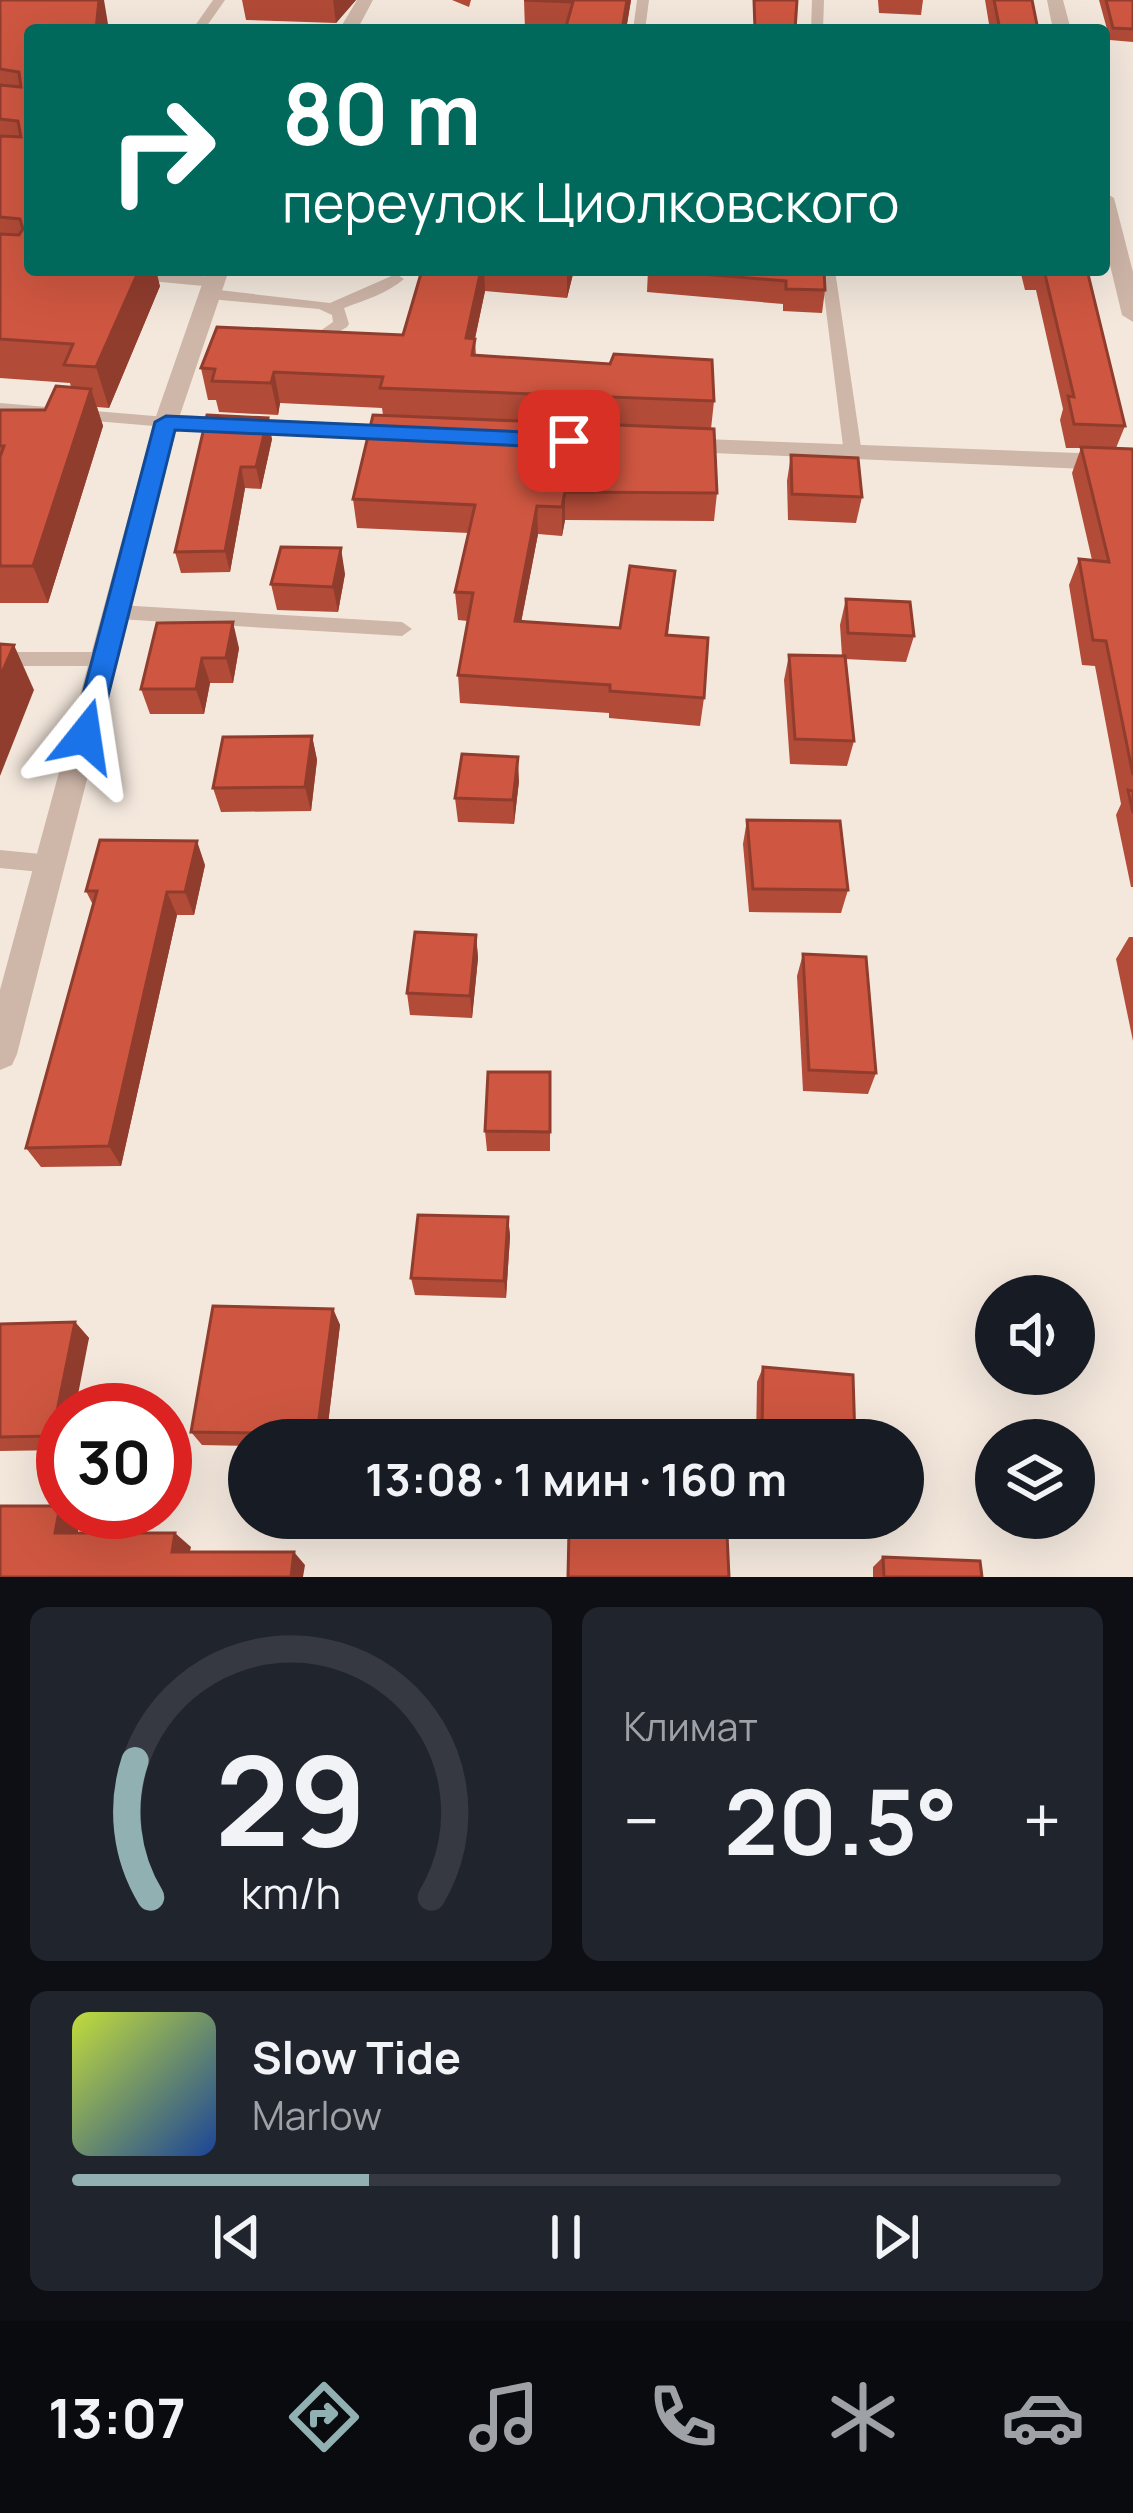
<!DOCTYPE html>
<html lang="ru">
<head>
<meta charset="utf-8">
<style>
  body { margin:0; font-family:Manrope,sans-serif; background:#20242c; color:#f1f3f6; height:100vh; display:flex; flex-direction:column; font-size:45px; white-space:nowrap }
  * { box-sizing:border-box; margin:0 }
  p { font-size:39px; color:#9ea1a6 }
  .icon { flex:none; width:66px; height:66px; fill:none; stroke:currentColor; stroke-width:2; stroke-linecap:round; stroke-linejoin:round }
  .map { position:relative; height:1577px; overflow:hidden }
  .side { display:flex; flex-direction:column; gap:30px; padding:30px; background:#0d0f14; flex:1 }
  .side>* { flex:none }
  .hud { position:absolute; left:24px; top:24px; width:1086px; height:252px; border-radius:12px; box-shadow:0 12px 48px #0002; background:#00695c; color:#fff; overflow:hidden }
  .buttons { position:absolute; left:975px; top:1275px; display:grid; gap:24px }
  .buttons a { display:grid; place-items:center; width:120px; height:120px; border-radius:50%; background:#171b24; box-shadow:0 12px 48px #0002; font-size:60px }
  .speed { position:absolute; left:36px; top:1383px; display:flex; gap:24px; font-size:60px; font-weight:700; text-align:center }
  .speed>* { display:grid; place-content:center; width:156px; height:156px; border-radius:50%; background:#171b24; box-shadow:0 12px 48px #0002; line-height:1 }
  .speed .limit { border:18px solid #d22; background:#fff; color:#111 }
  .pin { position:absolute; display:grid; place-items:center; width:102px; height:102px; color:#fff; margin:-51px; border-radius:24px; box-shadow:0 6px 18px #0006 }
  .me { position:absolute; width:132px; margin:-66px; rotate:15deg; stroke-linejoin:round; filter:drop-shadow(0 0 9px #0008) }
  .turn { display:flex; align-items:center; gap:42px; height:252px; padding:0 60px; font-size:54px }
  .turn .icon { width:156px; height:156px; stroke-width:2.5 }
  .turn b { display:block; font-size:84px; line-height:102px }
  .big { font-size:90px; font-weight:700; line-height:1.1 }
  .side .widget { flex:1; display:flex; flex-direction:column; justify-content:center; gap:18px; min-width:0; padding:0 42px; border-radius:18px; background:#20242c }
  .side .dial { align-items:center; gap:0 }
  .dial svg { height:312px; overflow:visible; fill:none; stroke:#363941; stroke-width:7; stroke-linecap:round; text-anchor:middle }
  .dial text { fill:#f1f3f6; stroke:none }
  .song { display:flex; align-items:center; gap:36px }
  .cover { width:144px; height:144px; border-radius:18px; background:linear-gradient(135deg,hsl(70 70% 55%),hsl(220 70% 35%)) }
  .played { height:12px; border-radius:6px; background:linear-gradient(90deg,#91b0b2 30%,#363941 30%) }
  .keys { display:flex; justify-content:space-around; direction:ltr }
  .heat { display:flex; justify-content:space-between; align-items:center; font-size:66px; direction:ltr }
  .side .tiles { flex:1; display:grid; gap:30px; grid-template-columns:1fr 1fr }
  .widget:last-child { grid-column:span 2 }
  .trip { position:absolute; left:228px; top:1419px; width:696px; height:120px; border-radius:60px; background:#171b24; box-shadow:0 12px 48px #0002; font-weight:700; line-height:120px; text-align:center }
  .tabs { display:flex; height:192px; justify-content:space-around; align-items:center; background:#090b0e; color:#9ea1a6 }
  .tabs .icon { width:84px; height:84px }
  .tabs .current { color:#91b0b2 }
  .tabs b { font-size:54px; color:#f1f3f6 }
  .map>svg:first-child { display:block }
  .lines { fill:none; stroke-linecap:round; stroke-linejoin:round }
  .service { fill:#ceb6a8; fill-rule:evenodd }
  .minor { fill:#ceb6a8; fill-rule:evenodd }
  .wall { fill:#b24b38 }
  .shaded-wall { fill:#913d2e }
  .building { fill:#cf5741; stroke:#913d2e; stroke-width:3 }
  .route { fill:#1a73e8; stroke:#114b97; stroke-width:3 }
</style>
</head>
<body>
<div class="map">
<svg width="1133" height="1577" viewBox="0 0 1133 1577">
  <rect width="100%" height="100%" fill="#f4e8dd"/>
  <g class="lines">
    <g class="service">
      <path d="M213,0h12l-21,30h-12z"/>
      <path d="M637,0h12l-4,30h-12z"/>
      <path d="M812,0h12l-1,30h-12z"/>
      <path d="M70,270h58l86,7 8,5 -8,5 -137,-13z"/>
      <path d="M821,270h14l27,184 -9,5 -9,-5z"/>
      <path d="M396,274l8,5c-18,15 -39,21 -60,29l5,16 -2,3 -36,21 -8,-5 30,-21 -1,-7 -13,-6 -109,-10 -8,-5 8,-5 120,14z"/>
      <path d="M0,403l166,14 8,5 -8,5 -166,-14z"/>
      <path d="M118,605l284,17 10,7 -10,7 -284,-17 -9,-7z"/>
      <path d="M0,652h106l10,7 -10,7h-106z"/>
      <path d="M0,850l51,5 8,3 3,6 -3,6 -8,3 -51,-5z"/>
    </g>
    <g class="minor">
      <path d="M357,0h16l-16,30h-18z"/>
      <path d="M1047,0h16l8,30h-18z"/>
      <path d="M1104,192l10,6 19,74v50l-11,-7 -18,-75z"/>
      <path d="M207,270h22l-49,145 228,11 12,8 -12,8 -232,-12 -159,624 -5,11 -12,5v-80l154,-568z"/>
      <path d="M677,438l456,17v16l-465,-20 -3,-5z"/>
    </g>
  </g>
  <g class="wall">
    <path d="M0,0l110,25 -80,245 130,16 -51,122 -12,-1 6,19 -55,177h-48v-193h45l26,-23 -1,-4 -70,-5z"/>
    <path d="M242,0h114l-20,23 -90,-3z"/>
    <path d="M452,0h19l-2,7z"/>
    <path d="M524,0h107l-5,30h-101z"/>
    <path d="M878,0h45l-2,15 -42,-2z"/>
    <path d="M985,0h47l6,30h-48z"/>
    <path d="M1099,0h34v42l-23,-2z"/>
    <path d="M422,270h152l-7,28 -82,-7 -10,48 1,17 238,45 -3,28 6,64 -3,28 -149,-1 -3,16 -24,-2 -17,88 99,6 55,-57 -7,64 36,63 -4,28 -91,-8v-5l-149,-10 -2,-28 10,-54 -10,-1 -3,-28 14,-59 -112,-5 -4,-29 30,-84 -1,-7 -102,-5 -2,12 -59,-3 -3,-12h-8l-7,-32 202,-33z"/>
    <path d="M648,270h176l1,20 -3,23 -39,-2v-7l-136,-12z"/>
    <path d="M1020,270h67l38,156 -9,22 17,4v435h-2l-15,-72 5,-11 -26,-138 -13,-1 -13,-80 10,-26 13,1 -20,-87 9,-25h-15l-6,-28 3,-11 -27,-119h-11z"/>
    <path d="M207,415l65,24 -11,50 -16,-1 -15,84 -49,1 -6,-21z"/>
    <path d="M791,455l71,42 -6,26 -68,-3 -1,-39z"/>
    <path d="M345,574l-7,38 -61,-2 -6,-26z"/>
    <path d="M846,599l68,37 -8,26 -61,-3 9,82 -7,25 -57,-2 -6,-84 5,-25 53,1 -2,-31z"/>
    <path d="M157,623l82,25 -6,35h-23l-6,31h-54l-9,-25z"/>
    <path d="M312,736l5,24 -6,51 -90,1 -8,-24z"/>
    <path d="M519,781l-5,43 -56,-2 -3,-24z"/>
    <path d="M747,820l101,70 -7,23 -92,-1 -6,-68z"/>
    <path d="M205,865l-11,50h-17l-56,251 -80,1 -15,-19 67,-243 -7,-14z"/>
    <path d="M476,935l2,23 -6,60 -62,-3 -3,-22z"/>
    <path d="M1129,937h4v104l-17,-82z"/>
    <path d="M803,954l73,119 -8,21 -65,-3 -6,-115z"/>
    <path d="M550,1072v79h-63l-2,-20z"/>
    <path d="M508,1217l2,19 -4,62 -91,-3 -4,-17z"/>
    <path d="M333,1309l7,16 -14,115h-77v6l-47,-1 -11,-13z"/>
    <path d="M75,1322l14,16 -26,72v40l-63,1v-127z"/>
    <path d="M763,1367l92,73h-99l1,-58z"/>
    <path d="M883,1557l99,20h-109v-10z"/>
  </g>
  <g class="shaded-wall">
    <path d="M99,0h5l5,30h-13z"/>
    <path d="M333,0h23l-20,23z"/>
    <path d="M627,0h4l-5,30h-4z"/>
    <path d="M139,270h17l4,16 -51,122 -13,-41z"/>
    <path d="M481,270h3l1,21 -17,79 -2,-32z"/>
    <path d="M567,270h7l-7,28z"/>
    <path d="M274,372l6,31 -2,12 -7,-32z"/>
    <path d="M91,389l12,37 -55,177 -15,-37z"/>
    <path d="M268,418l4,21 -11,50 -5,-22z"/>
    <path d="M241,467l4,21 -15,84 -5,-21z"/>
    <path d="M565,492v28l-3,16v-29z"/>
    <path d="M537,506l1,28 -22,115 -1,-28z"/>
    <path d="M341,548l4,26 -7,38 -5,-25z"/>
    <path d="M233,622l6,26 -6,35 -7,-25z"/>
    <path d="M14,645l20,45 -34,86v-99z"/>
    <path d="M202,658l8,25 -6,31 -8,-25z"/>
    <path d="M312,736l5,24 -6,51 -6,-24z"/>
    <path d="M518,757l1,24 -5,43 -1,-24z"/>
    <path d="M197,841l8,24 -11,50 -9,-23z"/>
    <path d="M167,892l10,23 -56,251 -12,-20z"/>
    <path d="M476,935l2,23 -6,60 -2,-22z"/>
    <path d="M508,1217l2,19 -4,62 -2,-17z"/>
    <path d="M333,1309l7,16 -14,115h-5l-4,-6z"/>
    <path d="M75,1322l14,16 -14,72h-12v35l-11,-9z"/>
    <path d="M60,1506l3,3v3h5l12,9 -5,26 -20,-14z"/>
    <path d="M175,1533l16,14 -4,18 -15,-13z"/>
    <path d="M294,1552l11,13 -2,12h-12z"/>
  </g>
  <g class="building">
    <path d="M0,0h99l-3,30h-66v240h109l-43,97 -32,-2 9,-21 -73,-5v-105l19,1 4,-6 -3,-10 -20,-2v-81l21,1 -3,-16 -18,-2v-34l21,2 -2,-15 -19,-3z"/>
    <path d="M524,0h103l-5,30h-57l8,-28z"/>
    <path d="M754,0h43l-2,30h-40z"/>
    <path d="M994,0h38l6,30h-38z"/>
    <path d="M1106,0h27v29l-20,-1z"/>
    <path d="M422,270h59l-15,68 9,1 -3,16 138,9 4,-10 98,6 2,41 -334,-13 3,-11 -109,-5 -3,11 -59,-2 3,-12 -14,-1 16,-41 186,8z"/>
    <path d="M654,270h170l1,20 -39,-1v-8z"/>
    <path d="M1044,270h43l38,156 -51,-2 -6,-28 6,1z"/>
    <path d="M56,386l35,3 -58,177h-33v-109l4,-11h-4v-36h45z"/>
    <path d="M207,415l61,3 -12,49h-15l-16,84 -50,1z"/>
    <path d="M373,415l341,14 3,64 -152,-1 -3,15 -25,-1 -22,115 105,7 10,-62 45,5 -9,64 42,3 -4,60 -94,-7v-6l-152,-10 15,-82 -18,-1 20,-87 -122,-6z"/>
    <path d="M1081,447l51,2 1,3v323l-27,-134 -13,-1 -14,-81 30,3z"/>
    <path d="M791,455l67,3 4,39 -70,-3z"/>
    <path d="M281,547l60,1 -8,39 -62,-3z"/>
    <path d="M846,599l64,3 4,34 -66,-3z"/>
    <path d="M233,622l-7,36h-24l-6,31h-55l16,-66z"/>
    <path d="M0,644l14,1 -14,32z"/>
    <path d="M789,655l56,1 9,85 -59,-2z"/>
    <path d="M312,736l-7,51 -92,1 10,-51z"/>
    <path d="M462,754l56,3 -5,43 -58,-2z"/>
    <path d="M1128,790l5,1v22z"/>
    <path d="M747,820l93,1 8,69 -95,-1z"/>
    <path d="M100,840l97,1 -12,51h-18l-58,254 -83,2 71,-257h-11z"/>
    <path d="M415,932l61,3 -6,61 -63,-3z"/>
    <path d="M803,954l63,3 10,116 -67,-3z"/>
    <path d="M488,1072h62v60l-65,-1z"/>
    <path d="M418,1215l90,2 -4,64 -93,-3z"/>
    <path d="M213,1306l120,3 -16,125 -126,-2z"/>
    <path d="M75,1322l-23,114 -52,1v-113z"/>
    <path d="M763,1367l90,8 2,65h-93z"/>
    <path d="M0,1506h60l-5,27h120l-3,19h122l-3,25h-291z"/>
    <path d="M569,1530l158,4 2,43h-161z"/>
    <path d="M883,1557l97,4 2,16h-98z"/>
  </g>
  <path class="route" d="M166,416l403,18 11,7 -11,7 -394,-18 -77,306 -13,10 -13,-10 83,-314z"/>
</svg>
<div class="buttons">
<a><svg class="icon" aria-label="sound" viewBox="0 0 24 24"><path d="M4 9h4l5-4v14l-5-4H4zM17 9q2 3 0 6"/></svg></a>
<a><svg class="icon" aria-label="layers" viewBox="0 0 24 24"><path d="M12 4l9 5-9 5-9-5zM3 14l9 5 9-5"/></svg></a>
</div>
<div class="speed"><div class="limit">30</div></div>
<div class="pin" style="left:569px;top:441px;background:#d93025"><svg class="icon" aria-label="arrive" viewBox="0 0 24 24"><path d="M6 21V4h12l-3 4 3 4H6"/></svg></div>
<svg class="me" style="left:85px;top:736px" viewBox="-20 -20 40 40"><path d="M0-17L14 15 0 8-14 15z" fill="#1a73e8" stroke="#fff" stroke-width="4"/></svg>
<div class="trip">13:08 · 1 мин · 160 m</div>
<div class="hud">
<div class="turn"><svg class="icon" aria-label="right" viewBox="0 0 24 24"><path d="M7 20v-9h11M14 6l5 5-5 5"/></svg><div><b>80 m</b>переулок Циолковского</div></div>
</div>
</div>
<section class="side">
<div class="tiles">
<div class="widget dial"><svg viewBox="0 0 100 80">
<path d="M14 69A42 42 0 1 1 86 69"/>
<path d="M14 69A42 42 0 0 1 10 34" stroke="#91b0b2"/>
<text x="50" y="56" font-size="32" font-weight="700">29</text>
<text x="50" y="72" font-size="11">km/h</text>
</svg></div>
<div class="widget"><p>Климат</p>
<div class="heat"><a>−</a><b class="big">20.5°</b><a>+</a></div>
</div>
<div class="widget">
<div class="song"><i class="cover"></i><div><b>Slow Tide</b><p>Marlow</p></div></div>
<div class="played"></div>
<div class="keys"><svg class="icon" aria-label="previous" viewBox="0 0 24 24"><path d="M18 5L8 12l10 7zM5 5v14"/></svg><svg class="icon" aria-label="pause" viewBox="0 0 24 24"><path d="M8 5v14M16 5v14"/></svg><svg class="icon" aria-label="next" viewBox="0 0 24 24"><path d="M6 5l10 7-10 7zM19 5v14"/></svg></div>
</div>
</div>
</section>
<nav class="tabs">
<b>13:07</b>
<svg class="icon current" aria-label="directions" viewBox="0 0 24 24"><path d="M12 3l9 9-9 9-9-9zM9 14v-3h6M13 9l2 2-2 2"/></svg>
<svg class="icon" aria-label="music" viewBox="0 0 24 24"><path d="M9 18V5l10-2v13"/><circle cx="6" cy="18" r="3"/><circle cx="16" cy="16" r="3"/></svg>
<svg class="icon" aria-label="phone" viewBox="0 0 24 24"><path d="M5 4h4l2 5-3 2q2 4 5 5l2-3 5 2v4C11 20 4 13 5 4z"/></svg>
<svg class="icon" aria-label="climate" viewBox="0 0 24 24"><path d="M12 3v18M4 7l16 10M4 17L20 7"/></svg>
<svg class="icon" aria-label="car" viewBox="0 0 24 24"><path d="M5 17H2v-5l4-1 3-4h7l3 4 3 1v5h-3M9 17h6M6 11h13"/><circle cx="7" cy="17" r="2"/><circle cx="17" cy="17" r="2"/></svg>
</nav>
</body>
</html>
